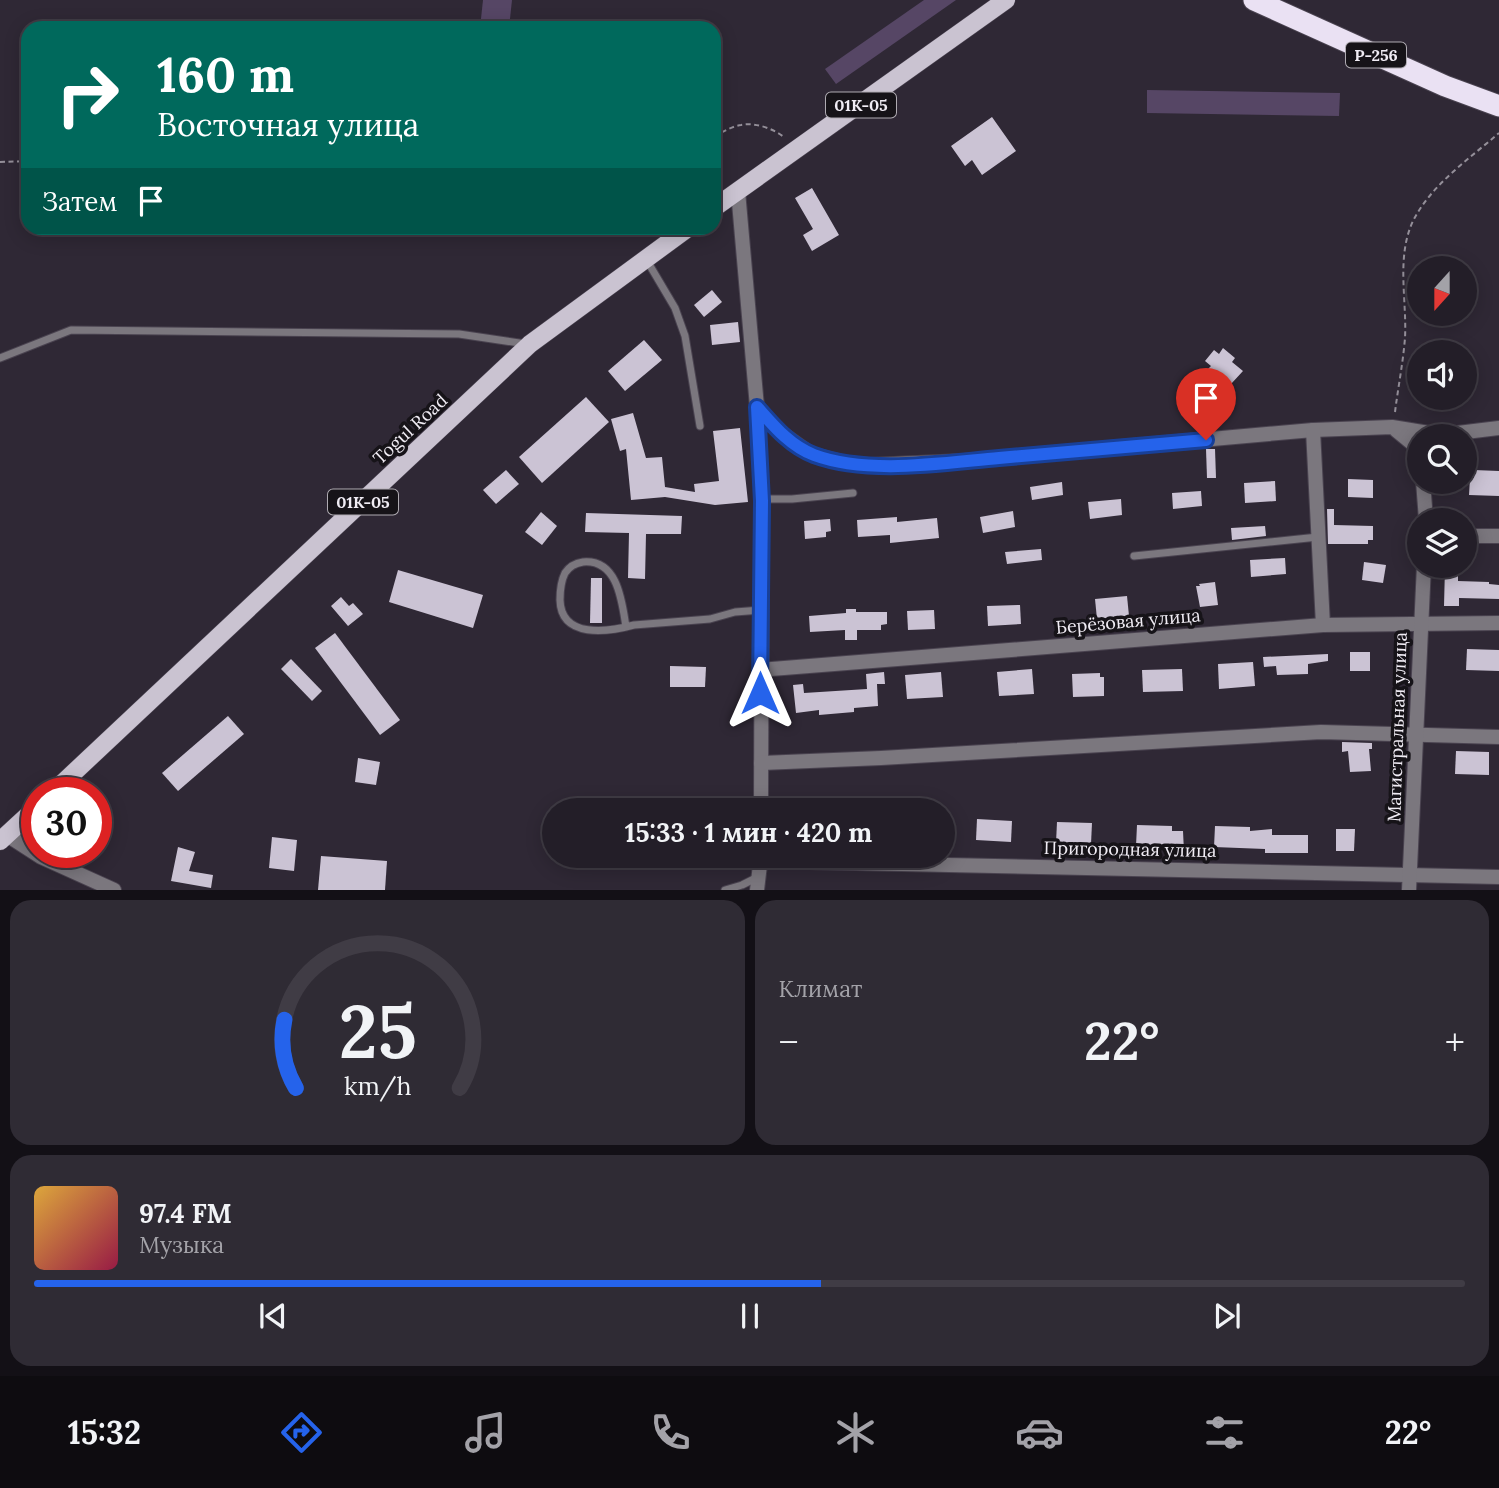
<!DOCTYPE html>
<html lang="ru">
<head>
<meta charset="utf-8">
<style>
  body { margin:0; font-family:Lora,serif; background:#2f2b34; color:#f1f3f6; height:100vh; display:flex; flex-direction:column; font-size:26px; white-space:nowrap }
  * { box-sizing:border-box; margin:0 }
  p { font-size:23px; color:#a3a2a8 }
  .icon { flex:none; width:38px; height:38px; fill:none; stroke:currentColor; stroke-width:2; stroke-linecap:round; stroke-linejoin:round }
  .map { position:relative; height:890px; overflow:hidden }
  .panel { display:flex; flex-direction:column; gap:10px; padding:10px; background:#131016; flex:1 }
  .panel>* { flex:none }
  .guide { position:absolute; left:21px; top:21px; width:700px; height:214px; border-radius:21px; box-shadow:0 4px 18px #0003,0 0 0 2px #403c45; background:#00695c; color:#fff; overflow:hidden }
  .needle { width:46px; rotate:201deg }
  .tools { position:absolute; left:1407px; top:256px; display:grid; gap:14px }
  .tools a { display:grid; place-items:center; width:70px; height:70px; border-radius:50%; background:#231e28; box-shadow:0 4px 18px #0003,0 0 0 2px #403c45; font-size:35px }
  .speed { position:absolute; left:21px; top:777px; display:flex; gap:14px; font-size:35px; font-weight:700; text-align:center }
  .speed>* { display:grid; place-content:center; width:91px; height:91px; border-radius:50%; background:#231e28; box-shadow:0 4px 18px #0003,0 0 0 2px #403c45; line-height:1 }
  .speed .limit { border:10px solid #d22; background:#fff; color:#111 }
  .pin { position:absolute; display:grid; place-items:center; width:60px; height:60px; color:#fff; margin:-72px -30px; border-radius:50% 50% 50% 0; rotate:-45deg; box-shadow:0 0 7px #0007 }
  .pin .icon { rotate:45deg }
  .me { position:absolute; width:77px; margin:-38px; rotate:0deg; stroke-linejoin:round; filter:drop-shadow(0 0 5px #0008) }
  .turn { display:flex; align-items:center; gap:24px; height:147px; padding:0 21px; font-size:32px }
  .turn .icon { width:91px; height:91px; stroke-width:2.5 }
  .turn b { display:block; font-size:49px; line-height:60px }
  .then { display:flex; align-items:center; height:66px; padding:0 21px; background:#0003; gap:14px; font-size:26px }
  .big { font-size:52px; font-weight:700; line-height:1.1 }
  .panel .widget { flex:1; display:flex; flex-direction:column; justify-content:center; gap:10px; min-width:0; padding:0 24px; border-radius:21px; background:#2f2b34 }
  .panel .dial { align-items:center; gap:0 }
  .dial svg { height:182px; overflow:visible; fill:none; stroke:#403c45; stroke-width:7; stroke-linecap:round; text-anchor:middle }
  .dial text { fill:#f1f3f6; stroke:none }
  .song { display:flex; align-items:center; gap:21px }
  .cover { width:84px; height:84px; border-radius:10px; background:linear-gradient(135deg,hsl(40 70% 55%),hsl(340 70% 35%)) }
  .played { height:7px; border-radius:4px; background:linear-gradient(90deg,#2563eb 55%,#403c45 55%) }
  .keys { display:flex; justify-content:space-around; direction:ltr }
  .heat { display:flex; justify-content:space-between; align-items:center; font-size:38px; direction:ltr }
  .panel .tiles { flex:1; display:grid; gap:10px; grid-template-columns:1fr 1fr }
  .widget:last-child { grid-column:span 2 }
  .trip { position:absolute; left:542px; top:798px; width:413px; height:70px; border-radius:35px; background:#231e28; box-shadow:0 4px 18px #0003,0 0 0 2px #403c45; font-weight:700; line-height:70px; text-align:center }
  .tabs { display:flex; height:112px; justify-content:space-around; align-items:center; background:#0e0c10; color:#a3a2a8 }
  .tabs .icon { width:49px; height:49px }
  .tabs .selected { color:#2563eb }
  .tabs b { font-size:32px; color:#f1f3f6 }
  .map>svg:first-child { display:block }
  .green { fill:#564665 }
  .building { fill:#cbc3d4 }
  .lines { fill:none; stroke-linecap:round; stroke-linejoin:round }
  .lane-casing { stroke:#4a4350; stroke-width:9 }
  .street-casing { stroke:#4a4350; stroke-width:16 }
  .primary-casing { stroke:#4a4350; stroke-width:19 }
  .highway-casing { stroke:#4a4350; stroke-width:23 }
  .path { stroke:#948f99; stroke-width:2; stroke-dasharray:5 3.5; stroke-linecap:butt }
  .lane { stroke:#7b777e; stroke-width:7 }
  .street { stroke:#7b777e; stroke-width:14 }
  .primary { stroke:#cac3d1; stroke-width:18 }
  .highway { stroke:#eae1f3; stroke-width:21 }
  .route-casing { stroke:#184099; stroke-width:18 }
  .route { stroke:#2563eb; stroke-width:12 }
  .labels { text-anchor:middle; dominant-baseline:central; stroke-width:7; stroke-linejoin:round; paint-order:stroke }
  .shield { fill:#161318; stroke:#afabb2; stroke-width:2 }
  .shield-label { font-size:16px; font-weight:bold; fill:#f0ecf4 }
  .street-label { font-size:18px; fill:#f0ecf4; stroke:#161318 }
</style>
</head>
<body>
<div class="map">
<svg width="1499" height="890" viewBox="0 0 1499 890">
  <rect width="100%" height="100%" fill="#2f2835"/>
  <g class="green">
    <path d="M483,0h29l-3,28h-29z"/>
    <path d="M924,0h32l-120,84 -11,-15z"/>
    <path d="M1147,90l193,3 -1,23 -192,-3z"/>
  </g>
  <g class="building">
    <path d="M992,117l24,34 -34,24 -10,-15 -7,6 -14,-20z"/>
    <path d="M812,188l27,47 -27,16 -9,-16 10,-6 -18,-31z"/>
    <path d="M712,290l10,12 -18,15 -10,-12z"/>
    <path d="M738,322l2,20 -28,3 -2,-20z"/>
    <path d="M644,340l18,20 -37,31 -17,-20z"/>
    <path d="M1223,348l12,10 -3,4 11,9 -12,13 -11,-9 -3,3 -10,-8 4,-4 -6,-5 9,-11 5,4z"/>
    <path d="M586,397l23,25 -67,61 -23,-26z"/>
    <path d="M633,413l13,45 16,-1 3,30 30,5 -1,-8 25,-3 -6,-50 27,-3 8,74 -33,3 -50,-8 -34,3 -5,-51 -6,2 -9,-32z"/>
    <path d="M1206,449h9l1,29h-9z"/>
    <path d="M506,470l13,14 -23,20 -13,-14z"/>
    <path d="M1474,470l25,1v25l-30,-1 1,-17h4z"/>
    <path d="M1348,479l25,1v18l-25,-1z"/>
    <path d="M1275,481l1,20 -31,2 -1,-20z"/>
    <path d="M1062,482l1,13 -31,5 -2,-13z"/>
    <path d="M1201,491l1,15 -29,3 -1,-16z"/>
    <path d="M1121,499l1,16 -32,4 -2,-17z"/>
    <path d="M1327,509h7v16l39,1v14h-5v4h-40z"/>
    <path d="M1013,511l2,16 -32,6 -3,-16z"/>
    <path d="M541,512l16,14 -15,19 -17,-13z"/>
    <path d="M586,513l96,3 -1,18h-35l-1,45 -17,-1 1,-45 -44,-1z"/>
    <path d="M897,517v5l40,-4 2,20 -49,5v-8l-32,2 -1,-17z"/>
    <path d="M830,519l1,12 -5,1v5l-21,2 -1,-18z"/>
    <path d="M1265,526l1,10 -34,4 -1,-12z"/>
    <path d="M1041,549l1,11 -35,4 -2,-12z"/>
    <path d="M1285,558l1,16 -35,3 -1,-17z"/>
    <path d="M1364,562l22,3 -3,18 -21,-3z"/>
    <path d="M1445,567h13v14l31,1v2l10,1v14l-40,-1v8h-15z"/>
    <path d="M398,570l85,25 -10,33 -84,-26z"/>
    <path d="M591,578h11v45h-12z"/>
    <path d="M1215,582l3,23 -18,2 -4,-21h4l-1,-2z"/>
    <path d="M1127,596l2,20 -32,3 -2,-20z"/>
    <path d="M341,597l8,9 4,-3 10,11 -15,12 -17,-20z"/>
    <path d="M1020,605l1,19 -33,2 -1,-20z"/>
    <path d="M846,609h10v3h31v12l-6,1v5h-24v10h-12v-10l-35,2 -1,-16 37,-3z"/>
    <path d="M934,610l1,19 -27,1 -1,-19z"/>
    <path d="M335,633l65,87 -20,15 -65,-87z"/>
    <path d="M1467,649l32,1v21l-33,-1z"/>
    <rect x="1350" y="652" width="20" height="19"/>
    <path d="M1328,654v7l-20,3v10l-31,1 -1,-9 -12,1 -1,-10z"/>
    <path d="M291,659l31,32 -10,10 -31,-32z"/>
    <path d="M1253,662l2,24 -36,3 -1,-25z"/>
    <path d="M670,666l36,1 -1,20h-35z"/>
    <path d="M1032,669l2,25 -35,2 -2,-24z"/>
    <path d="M1182,669l1,22 -40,1 -1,-22z"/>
    <path d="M884,672l1,12h-8l1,22 -24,2v4l-35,3v-5l-23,3 -3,-28 10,-1 1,9 63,-4 -1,-15z"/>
    <path d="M941,672l2,25 -36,2 -2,-24z"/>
    <path d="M1100,673v4h4v19l-31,1 -1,-23z"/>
    <path d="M228,716l16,18 -66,57 -16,-18z"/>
    <path d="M1342,742l30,1v6h-3l2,22 -21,1 -2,-21 -6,1z"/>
    <path d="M1456,751l33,1v23l-34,-1z"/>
    <path d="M358,758l22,4 -4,23 -21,-3z"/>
    <path d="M977,819l35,2 -1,21 -35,-2z"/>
    <path d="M1057,822l35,1 -1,21 -35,-1z"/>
    <path d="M1137,825l35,1v5h11l1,21h-10v-5l-38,-1z"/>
    <path d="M1215,826l35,1v4l22,-2v6h36v18h-43v-4l-51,-2z"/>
    <path d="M1336,829h19l-1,22h-18z"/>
    <path d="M272,837l25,3 -3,31 -25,-3z"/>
    <path d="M178,847l17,5 -6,19 24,4 -2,13 -40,-7z"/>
    <path d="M321,856l66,5 -2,29h-67z"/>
  </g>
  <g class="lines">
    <g class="lane-casing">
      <g id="lane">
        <path d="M646,259l29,49 10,28 15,90"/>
        <path d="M0,358l71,-28 388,4 67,10"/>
        <path d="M762,499h30l61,-6"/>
        <path d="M1134,556l184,-19"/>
        <path d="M626,627c-4,-25 -8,-68 -43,-65 -7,1 -14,5 -18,11 -4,8 -5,18 -5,27 1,39 48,32 74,25l76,-6 25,-7 26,-2"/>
        <path d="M725,890l17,-5 16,-8"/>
      </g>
    </g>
    <g class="street-casing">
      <g id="street">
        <path d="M738,191l19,216 5,94 -1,309"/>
        <path d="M757,407l23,25 31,22 34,9 25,2 94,-4 349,-31 79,-3 49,8 58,-7"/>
        <path d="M1313,430l10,195"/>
        <path d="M1396,430l17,14 6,16"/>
        <path d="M1423,481l3,39"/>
        <path d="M1465,536h34"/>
        <path d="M760,670l563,-45 176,-2"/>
        <path d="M761,763l120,-5 440,-26 178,5"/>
        <path d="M7,835l34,22 73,33"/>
        <path d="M761,861l738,16"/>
        <path d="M757,890l4,-34"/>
        <path d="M1409,890l15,-325"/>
      </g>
    </g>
    <g class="primary-casing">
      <g id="primary">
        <path d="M714,208l292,-208"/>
        <path d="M52,793l478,-449 158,-116"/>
        <path d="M0,841l37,-34"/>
      </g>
    </g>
    <g class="highway-casing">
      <path id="highway" d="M1254,0l191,86 54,20"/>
    </g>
    <g class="path">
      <path d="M714,136c8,-3 18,-10 27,-11 14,-3 34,4 44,13"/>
      <path d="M0,162l28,-1"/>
      <path d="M1395,412c3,-24 8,-49 10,-74 2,-38 -9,-81 8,-117 18,-36 56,-62 86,-88"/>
    </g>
    <use href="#lane" class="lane"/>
    <use href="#street" class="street"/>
    <use href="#primary" class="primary"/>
    <use href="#highway" class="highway"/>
  </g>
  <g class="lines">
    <g class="route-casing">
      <path id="route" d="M760,693l2,-192 -5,-94c16,18 33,39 57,48 54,20 128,8 185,3 69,-6 138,-12 207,-18"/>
    </g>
    <use href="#route" class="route"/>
  </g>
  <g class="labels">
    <g class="shield">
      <rect x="1346" y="42.5" width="60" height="25" rx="5"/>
      <rect x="826" y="92.5" width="70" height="25" rx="5"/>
      <rect x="328" y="489.5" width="70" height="25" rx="5"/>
    </g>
    <g class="shield-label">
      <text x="1376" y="55">Р-256</text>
      <text x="861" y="105">01К-05</text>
      <text x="363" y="502">01К-05</text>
    </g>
    <g class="street-label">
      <text transform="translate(410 429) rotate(-43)">Togul Road</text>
      <text transform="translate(1128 621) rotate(-5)">Берёзовая улица</text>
      <text transform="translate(1397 727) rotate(-88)">Магистральная улица</text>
      <text transform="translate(1130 849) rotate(1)">Пригородная улица</text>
    </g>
  </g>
</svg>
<div class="tools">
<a><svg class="needle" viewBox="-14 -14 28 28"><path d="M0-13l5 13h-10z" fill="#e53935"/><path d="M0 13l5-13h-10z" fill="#a3a2a8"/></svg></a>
<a><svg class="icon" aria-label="sound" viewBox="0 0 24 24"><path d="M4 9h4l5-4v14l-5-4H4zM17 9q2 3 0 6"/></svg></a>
<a><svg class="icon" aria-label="search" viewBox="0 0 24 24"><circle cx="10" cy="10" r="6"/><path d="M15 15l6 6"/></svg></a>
<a><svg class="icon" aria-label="layers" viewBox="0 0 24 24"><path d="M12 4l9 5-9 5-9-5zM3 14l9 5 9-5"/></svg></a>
</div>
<div class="speed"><div class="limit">30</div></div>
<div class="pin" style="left:1206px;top:440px;background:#d93025"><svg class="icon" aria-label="arrive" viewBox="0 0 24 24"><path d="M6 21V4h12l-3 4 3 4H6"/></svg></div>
<svg class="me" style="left:760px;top:693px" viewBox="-20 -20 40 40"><path d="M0-17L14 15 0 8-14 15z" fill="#2563eb" stroke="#fff" stroke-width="4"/></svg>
<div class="trip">15:33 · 1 мин · 420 m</div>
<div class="guide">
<div class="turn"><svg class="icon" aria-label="right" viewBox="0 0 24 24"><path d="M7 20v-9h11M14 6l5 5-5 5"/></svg><div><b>160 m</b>Восточная улица</div></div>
<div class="then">Затем<svg class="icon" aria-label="arrive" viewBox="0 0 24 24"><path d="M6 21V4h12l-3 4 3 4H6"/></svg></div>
</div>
</div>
<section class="panel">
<div class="tiles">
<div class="widget dial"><svg viewBox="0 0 100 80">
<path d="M14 69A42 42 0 1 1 86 69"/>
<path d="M14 69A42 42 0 0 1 9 39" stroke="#2563eb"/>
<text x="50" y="56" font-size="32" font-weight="700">25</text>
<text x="50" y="72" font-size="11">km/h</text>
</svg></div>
<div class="widget"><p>Климат</p>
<div class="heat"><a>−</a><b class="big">22°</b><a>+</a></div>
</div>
<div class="widget">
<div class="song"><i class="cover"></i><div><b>97.4 FM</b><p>Музыка</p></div></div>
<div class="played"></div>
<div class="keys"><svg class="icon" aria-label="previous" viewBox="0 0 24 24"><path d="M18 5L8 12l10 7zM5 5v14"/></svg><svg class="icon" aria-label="pause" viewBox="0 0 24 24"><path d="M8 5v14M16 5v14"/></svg><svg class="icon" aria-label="next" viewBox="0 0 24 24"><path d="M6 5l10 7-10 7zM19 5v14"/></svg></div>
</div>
</div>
</section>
<nav class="tabs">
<b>15:32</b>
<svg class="icon selected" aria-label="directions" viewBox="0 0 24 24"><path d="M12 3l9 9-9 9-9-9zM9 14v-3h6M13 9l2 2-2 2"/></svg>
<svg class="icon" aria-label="music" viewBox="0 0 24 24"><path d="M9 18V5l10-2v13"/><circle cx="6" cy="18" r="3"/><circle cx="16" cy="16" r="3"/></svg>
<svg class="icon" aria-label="phone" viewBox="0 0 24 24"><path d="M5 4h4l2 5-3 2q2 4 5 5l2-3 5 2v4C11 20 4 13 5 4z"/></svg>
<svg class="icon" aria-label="climate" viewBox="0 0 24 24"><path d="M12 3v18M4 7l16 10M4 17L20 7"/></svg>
<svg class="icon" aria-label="car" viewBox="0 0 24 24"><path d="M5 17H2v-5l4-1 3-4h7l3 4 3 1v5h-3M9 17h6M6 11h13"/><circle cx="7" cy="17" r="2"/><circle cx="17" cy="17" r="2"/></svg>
<svg class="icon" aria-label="filters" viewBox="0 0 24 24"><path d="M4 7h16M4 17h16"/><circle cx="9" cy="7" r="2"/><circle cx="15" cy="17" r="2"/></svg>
<b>22°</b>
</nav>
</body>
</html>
